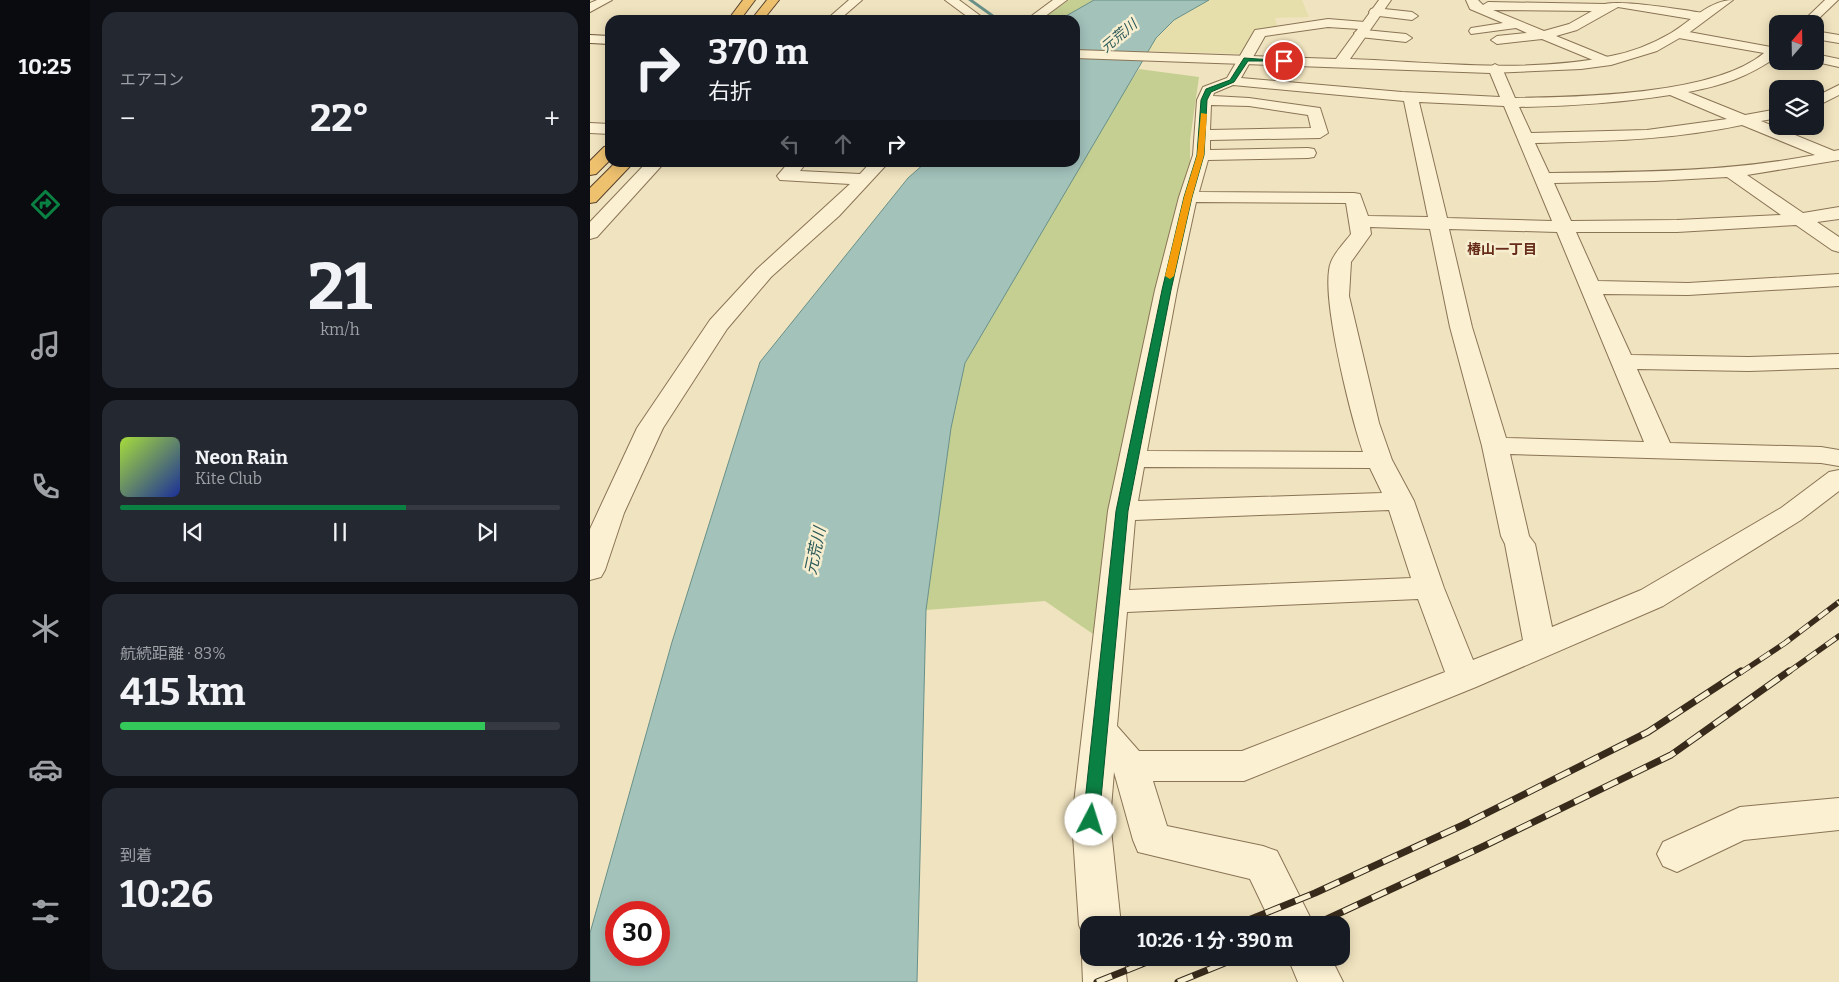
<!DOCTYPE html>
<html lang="ja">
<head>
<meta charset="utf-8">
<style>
  body { margin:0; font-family:Bitter,"Noto Sans JP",serif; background:#242831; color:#f1f3f6; height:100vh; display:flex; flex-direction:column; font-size:19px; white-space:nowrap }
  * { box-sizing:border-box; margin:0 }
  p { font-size:16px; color:#9ea1a6 }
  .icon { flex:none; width:28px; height:28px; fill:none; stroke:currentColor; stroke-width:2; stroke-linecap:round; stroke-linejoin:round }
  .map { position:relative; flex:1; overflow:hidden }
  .drawer { display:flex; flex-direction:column; gap:12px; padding:12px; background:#0d0f14; width:500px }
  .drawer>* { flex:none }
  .banner { position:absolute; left:15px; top:15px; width:475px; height:152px; border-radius:15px; box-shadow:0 2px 12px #0003; background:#171b24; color:#f1f3f6; overflow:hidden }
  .needle { width:32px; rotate:20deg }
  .tools { position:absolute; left:1179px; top:15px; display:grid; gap:10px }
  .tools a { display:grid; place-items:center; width:55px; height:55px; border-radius:10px; background:#171b24; box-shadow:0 2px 12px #0003; font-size:25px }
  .speed { position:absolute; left:15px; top:901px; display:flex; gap:10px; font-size:25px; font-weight:700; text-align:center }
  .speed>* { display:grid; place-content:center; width:65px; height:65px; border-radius:50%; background:#171b24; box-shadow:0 2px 12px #0003; line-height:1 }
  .speed .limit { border:8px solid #d22; background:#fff; color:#111 }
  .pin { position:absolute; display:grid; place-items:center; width:42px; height:42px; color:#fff; margin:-21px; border:2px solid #fff; border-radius:50%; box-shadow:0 1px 5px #0007 }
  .me { position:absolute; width:55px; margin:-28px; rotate:5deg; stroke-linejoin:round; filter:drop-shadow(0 0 4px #0008) }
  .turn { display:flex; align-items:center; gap:18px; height:105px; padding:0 20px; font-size:22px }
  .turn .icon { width:65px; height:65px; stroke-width:2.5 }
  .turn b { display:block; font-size:35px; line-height:42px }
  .lanes { display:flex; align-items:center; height:48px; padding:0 20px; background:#0003; justify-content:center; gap:25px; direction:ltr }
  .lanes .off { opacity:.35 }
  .big { font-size:38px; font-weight:700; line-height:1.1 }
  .drawer .widget { flex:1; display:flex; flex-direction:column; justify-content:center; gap:8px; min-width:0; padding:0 18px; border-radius:15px; background:#242831 }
  .drawer .dial { align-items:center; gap:0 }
  .dial b { font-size:65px; line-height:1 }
  .song { display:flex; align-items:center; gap:15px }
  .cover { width:60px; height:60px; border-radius:8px; background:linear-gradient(135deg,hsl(80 70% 55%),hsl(230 70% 35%)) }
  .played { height:5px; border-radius:2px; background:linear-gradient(90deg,#0b8043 65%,#363941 65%) }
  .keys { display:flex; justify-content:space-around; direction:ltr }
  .heat { display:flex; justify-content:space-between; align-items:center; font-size:28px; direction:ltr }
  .charge { height:8px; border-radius:4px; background:linear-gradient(90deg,#34c759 83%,#363941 0) }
  .trip { position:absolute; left:490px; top:916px; width:270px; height:50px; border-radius:15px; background:#171b24; box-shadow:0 2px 12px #0003; font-weight:700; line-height:50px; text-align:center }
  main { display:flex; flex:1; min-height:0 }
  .tabs { display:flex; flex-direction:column; width:90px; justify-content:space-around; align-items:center; background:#090b0e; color:#9ea1a6 }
  .tabs .icon { width:35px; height:35px }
  .tabs .current { color:#0b8043 }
  .tabs b { font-size:22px; color:#f1f3f6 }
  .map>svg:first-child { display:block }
  .farmland { fill:#e6dfac }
  .green { fill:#c5cf92 }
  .water { fill:#a2c2ba; stroke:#699088; fill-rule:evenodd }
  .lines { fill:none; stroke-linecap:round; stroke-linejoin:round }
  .stream { fill:#699088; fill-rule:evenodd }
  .minor-casing { stroke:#8a7456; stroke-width:2 }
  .tertiary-casing { stroke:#8a7456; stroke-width:2 }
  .secondary-casing { stroke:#6b553a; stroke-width:2 }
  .trunk-casing { stroke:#57412b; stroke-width:2 }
  .minor { fill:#fbf0d2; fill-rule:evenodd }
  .tertiary { fill:#fbf0d2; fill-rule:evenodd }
  .secondary { fill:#fbf0d2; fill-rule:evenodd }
  .trunk { fill:#eec16f; fill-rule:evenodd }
  .rail-far1-casing { stroke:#382b1c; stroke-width:5.5 }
  .rail-casing { stroke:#382b1c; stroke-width:7 }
  .rail-far1 { stroke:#f7edcf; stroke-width:4; stroke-dasharray:12; stroke-linecap:butt }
  .rail { stroke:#f7edcf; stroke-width:5; stroke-dasharray:16; stroke-linecap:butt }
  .route { fill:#0b8043; stroke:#07532c }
  .slow { fill:#f59e0b }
  .labels { text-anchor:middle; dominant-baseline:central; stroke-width:5; stroke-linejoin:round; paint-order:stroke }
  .far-water-label { font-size:14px; font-style:italic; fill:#2a5958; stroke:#f7edcf }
  .far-neighbourhood-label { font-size:14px; font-weight:bold; fill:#672c19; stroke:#f7edcf }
  .water-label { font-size:16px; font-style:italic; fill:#2a5958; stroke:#f7edcf }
</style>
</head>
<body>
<main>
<nav class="tabs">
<b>10:25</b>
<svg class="icon current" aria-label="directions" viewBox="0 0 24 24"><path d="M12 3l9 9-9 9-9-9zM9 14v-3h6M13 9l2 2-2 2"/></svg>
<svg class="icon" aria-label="music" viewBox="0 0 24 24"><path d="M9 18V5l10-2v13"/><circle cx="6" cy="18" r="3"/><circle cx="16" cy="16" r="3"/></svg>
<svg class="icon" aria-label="phone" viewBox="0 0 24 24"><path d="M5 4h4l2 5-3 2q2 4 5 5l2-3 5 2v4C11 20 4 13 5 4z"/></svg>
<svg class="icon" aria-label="climate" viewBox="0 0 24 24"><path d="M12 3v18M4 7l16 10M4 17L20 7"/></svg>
<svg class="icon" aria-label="car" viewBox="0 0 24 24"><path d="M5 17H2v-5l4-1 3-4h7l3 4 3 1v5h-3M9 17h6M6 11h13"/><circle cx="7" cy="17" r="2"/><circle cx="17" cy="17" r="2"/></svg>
<svg class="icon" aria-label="filters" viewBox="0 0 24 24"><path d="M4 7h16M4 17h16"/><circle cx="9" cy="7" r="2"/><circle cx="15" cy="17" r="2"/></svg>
</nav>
<section class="drawer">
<div class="widget"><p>エアコン</p>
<div class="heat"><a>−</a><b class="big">22°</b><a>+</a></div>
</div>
<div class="widget dial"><b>21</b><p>km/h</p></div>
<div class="widget">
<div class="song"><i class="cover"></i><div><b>Neon Rain</b><p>Kite Club</p></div></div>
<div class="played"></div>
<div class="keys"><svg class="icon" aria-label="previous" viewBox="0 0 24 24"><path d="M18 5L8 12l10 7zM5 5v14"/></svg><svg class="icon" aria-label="pause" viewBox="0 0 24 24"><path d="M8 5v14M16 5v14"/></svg><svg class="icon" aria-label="next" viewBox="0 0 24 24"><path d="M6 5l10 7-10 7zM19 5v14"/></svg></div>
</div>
<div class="widget"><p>航続距離 · 83%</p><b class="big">415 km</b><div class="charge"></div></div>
<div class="widget"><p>到着</p><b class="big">10:26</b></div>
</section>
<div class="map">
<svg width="1249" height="982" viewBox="0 0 1249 982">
  <rect width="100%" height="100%" fill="#f0e3bf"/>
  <path class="farmland" d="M619,0h93l7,17 -34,1 3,11 -24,3 -13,22 -93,-3 8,-13 18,-18z"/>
  <g class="green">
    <path d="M479,0h25l-35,20h-19z"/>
    <path d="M549,69l60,8 -9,63v25l-15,49 -27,107 -36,168 -19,145 -48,-33 -119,9 22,-170 17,-77 139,-242z"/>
  </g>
  <path class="water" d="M504,0h115l-35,20 -18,18 -191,325 -14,65 -25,182 -9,372h-327v-49l82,-291 88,-280 148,-184 17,-15 150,-1v-142h-16zM26,912h43v43h-43z"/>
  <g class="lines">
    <path class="stream" d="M378,0h5l28,20h-5z"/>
    <g class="minor-casing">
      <g id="minor">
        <path d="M7,0h15l-22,12v-9z"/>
        <path d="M259,0h13l-23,20h-13z"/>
        <path d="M355,0h14l27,20h-14z"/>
        <path d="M463,0h14l-27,20h-14z"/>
        <path d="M876,0h12l5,5 5,-3 117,2c18,-4 73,5 98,9l6,4 -6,4 -85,-14 -41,23 -21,6 54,22 2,3 -2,3 -5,1 -63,-26 -45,5 -6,-4 6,-4 30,-3 -11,-5 -45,6 -2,-3 2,-3 32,-5 -33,-14zM903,10l99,1 -23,13 -25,7z"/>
        <path d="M1235,0h13l-25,24h-13z"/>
        <path d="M785,8l37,4 6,4 -6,4 -41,-5 -2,-3 2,-3z"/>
        <path d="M738,19l37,3 6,4 -6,4 41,4 6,4 -6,4 -46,-5 -6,-4 5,-4 -31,-2 -63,9 -24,42 161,14 98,5 -12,-29 7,-4 7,4 13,30c65,-1 199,-3 249,-45l-91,-16 -1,-3 6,-4 93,17 7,-3v12c-30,21 -54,29 -90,36l57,23 33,-6v9l-17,3 73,30 5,-1v10l-92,15 56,38 36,-6v12l-22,3 22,15v15l-7,-2 -36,-25 -119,7h-101l22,49 90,2 151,-9v12l-151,9 -85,-1 28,61 118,2 90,-3v14l-90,3 -112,-2 33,74 151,4 18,3v16l-18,-3 -311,-9 19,82 6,8 17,83 89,-37 140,-82 48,-36 10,-2v21l-38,29 -138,86 -187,81 -232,94h-91l14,45 96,20 14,5 37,74h-42l-22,-46 -112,-27 -5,-12 -19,-68 -4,48 11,105h-32v15l-4,-1 -6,-14 -7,-105 36,-309 47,-221 24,-93 14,-42 4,-55 6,-13 24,-9 28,-48zM643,85l171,16 24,116 -60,-1 -8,-22 -6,-1 -155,-1 9,-32 100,-2 6,-1 2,-4 -2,-4 -6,-1 -98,2v-10l110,-2 8,-5 -8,-25 -71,-10 -36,-2 1,-3zM1080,95l57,24 -80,11 -116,3 -12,-26c51,-1 100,-4 151,-12zM829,102l85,4 48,115 -105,-3zM621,105l38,1 59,9 3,13 -101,2zM1152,125l73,30c-88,17 -177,17 -266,18l-14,-30c73,-2 136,-3 207,-18zM1137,177l54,38 -104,5 -106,1 -17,-38 101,-2zM606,202l150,1 5,31c-6,8 -16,18 -20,28 -12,30 20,155 32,190l-216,-1 30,-161zM780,227l60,2 20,98 32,119 19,90 4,8 18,96 -50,20 -29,-72 -30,-87 -22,-41 -13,-37 -30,-127 2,-34 20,-28zM859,229l108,3 87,210 -138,-4 -34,-111zM554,467l226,1 12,25 -244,8zM799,510l22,68 -282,12 6,-70zM828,599l27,73 -203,79h-103l-22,-25 10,-114z"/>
        <path d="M1225,31l24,4v8l-24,-4z"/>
        <path d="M1225,54l24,5v8l-27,-6h3z"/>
        <path d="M1249,85v10l-24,12v-10z"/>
        <path d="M0,123l20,1v10l-20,-1z"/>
        <path d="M57,162h18l-68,75 -7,2v-17z"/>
        <path d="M199,162h18l-7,9 60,3 11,-12h18l-50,54 -68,61 -44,52 -64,99 -39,85 -19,57 -4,7 -11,3v-51l47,-101 73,-108 47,-51 93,-85 -70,-4 -3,-4z"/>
        <path d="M1249,798v32l-95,10 -67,32 -14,-6 -6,-12 6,-12 77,-35z"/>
        <path d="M498,943l1,15h35l3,24h-44l-1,-24z"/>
        <path d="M698,958h43l12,24h-45z"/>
      </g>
    </g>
    <g class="tertiary-casing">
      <path id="tertiary" d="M789,0h12l-41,59c85,3 177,15 261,-3 21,-4 41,-12 60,-23 20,-12 39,-33 62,-33l-43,32 -33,19 -46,14 -30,4 -91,4 -415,-15v-8l261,9z"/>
    </g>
    <g class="secondary-casing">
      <path id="secondary" d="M0,35l20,1v8l-20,-1z"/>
    </g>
    <g class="trunk-casing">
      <g id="trunk">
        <path d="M153,0h12l-15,20h-12z"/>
        <path d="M177,0h12l-16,20h-12z"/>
        <path d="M20,146v14l-14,14 -6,1v-14l14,-14z"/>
        <path d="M26,162h18l-38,40 -6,1v-15z"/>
      </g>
    </g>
    <use href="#minor" class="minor"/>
    <use href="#tertiary" class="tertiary"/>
    <use href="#secondary" class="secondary"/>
    <use href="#trunk" class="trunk"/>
    <g class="rail-far1-casing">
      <g id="rail-far1">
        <path d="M1150,673l45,-30 54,-41"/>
        <path d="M1197,673l52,-37"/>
      </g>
    </g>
    <g class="rail-casing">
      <g id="rail">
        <path d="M646,925l79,-32 148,-68 185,-93 93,-61"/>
        <path d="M724,925l168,-78 189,-92 118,-84"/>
        <path d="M507,982l60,-24"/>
        <path d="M588,982l59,-24"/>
      </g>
    </g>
    <use href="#rail-far1" class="rail-far1"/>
    <use href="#rail" class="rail"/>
  </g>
  <path class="route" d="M654,58l42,3h-38l-14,21 -23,10 -4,8 -3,55 -12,42 -21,93 -43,221 -29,309 -3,5 -5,2 -6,-2 -2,-5 33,-309 46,-221 22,-93 13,-42 4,-55 5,-11 24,-9z"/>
  <path class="slow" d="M611,113l6,1 -3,41 -12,42 -18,79 -4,3 -5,-3 19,-79 13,-42z"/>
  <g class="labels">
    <g class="far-water-label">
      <text transform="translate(529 36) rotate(-40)">元荒川</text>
    </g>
    <g class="far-neighbourhood-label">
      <text x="912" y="249">椿山一丁目</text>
    </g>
    <g class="water-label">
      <text transform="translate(225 551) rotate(-78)">元荒川</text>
    </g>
  </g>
</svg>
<div class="tools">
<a><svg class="needle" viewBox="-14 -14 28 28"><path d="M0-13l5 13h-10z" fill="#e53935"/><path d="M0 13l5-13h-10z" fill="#9ea1a6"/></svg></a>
<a><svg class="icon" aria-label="layers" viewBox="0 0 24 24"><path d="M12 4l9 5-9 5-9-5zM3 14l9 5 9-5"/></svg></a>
</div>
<div class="speed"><div class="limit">30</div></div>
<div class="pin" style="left:694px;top:61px;background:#d93025"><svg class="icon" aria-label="arrive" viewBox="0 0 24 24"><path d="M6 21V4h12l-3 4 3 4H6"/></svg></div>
<svg class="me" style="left:501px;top:820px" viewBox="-20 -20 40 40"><circle r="19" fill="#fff"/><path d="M0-13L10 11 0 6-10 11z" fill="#0b8043"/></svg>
<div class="trip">10:26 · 1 分 · 390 m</div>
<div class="banner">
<div class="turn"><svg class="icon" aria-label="right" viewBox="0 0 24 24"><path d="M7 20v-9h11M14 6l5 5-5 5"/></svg><div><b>370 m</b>右折</div></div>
<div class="lanes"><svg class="icon off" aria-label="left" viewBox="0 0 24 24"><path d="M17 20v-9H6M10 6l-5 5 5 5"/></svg><svg class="icon off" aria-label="ahead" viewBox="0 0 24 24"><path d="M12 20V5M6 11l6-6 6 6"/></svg><svg class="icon" aria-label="right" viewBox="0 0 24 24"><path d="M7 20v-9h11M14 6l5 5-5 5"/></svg></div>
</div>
</div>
</main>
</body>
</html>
